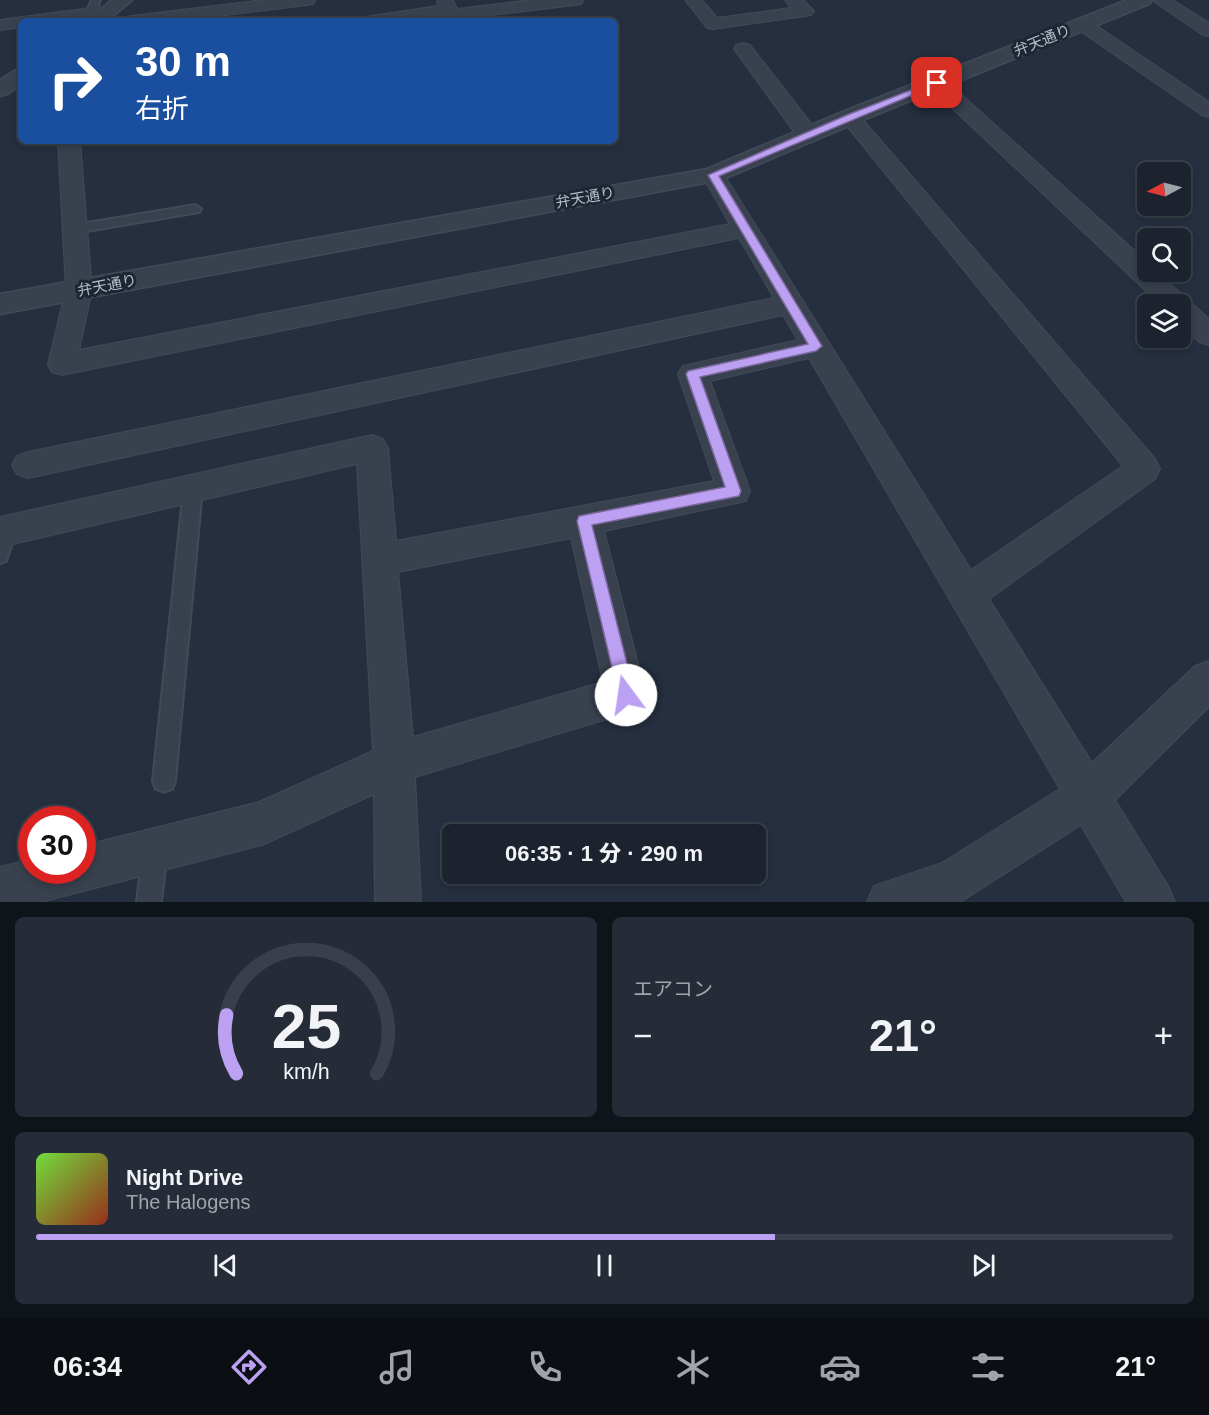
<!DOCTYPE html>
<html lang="ja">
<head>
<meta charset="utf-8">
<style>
  body { margin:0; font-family:Arial,"Noto Sans JP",sans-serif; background:#252b37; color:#f1f3f6; height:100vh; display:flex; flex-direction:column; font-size:22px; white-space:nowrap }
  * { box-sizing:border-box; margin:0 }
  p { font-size:20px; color:#a0a4aa }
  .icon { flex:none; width:33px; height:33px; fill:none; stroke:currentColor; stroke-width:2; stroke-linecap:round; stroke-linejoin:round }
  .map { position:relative; height:902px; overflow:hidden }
  .panel { display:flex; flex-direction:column; gap:15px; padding:15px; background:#0f131a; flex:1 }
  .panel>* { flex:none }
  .guide { position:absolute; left:18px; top:18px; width:600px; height:126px; border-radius:9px; box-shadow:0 3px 9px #0003,0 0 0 2px #3a404b; background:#1a4fa0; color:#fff; overflow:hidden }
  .needle { width:39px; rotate:263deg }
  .buttons { position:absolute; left:1137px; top:162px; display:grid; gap:12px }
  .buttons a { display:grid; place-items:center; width:54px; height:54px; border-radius:9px; background:#1c232f; box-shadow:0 3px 9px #0003,0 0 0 2px #3a404b; font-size:30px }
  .speed { position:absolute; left:18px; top:806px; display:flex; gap:12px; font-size:30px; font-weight:700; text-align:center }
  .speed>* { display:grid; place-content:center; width:78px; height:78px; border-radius:50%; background:#1c232f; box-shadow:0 3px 9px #0003,0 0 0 2px #3a404b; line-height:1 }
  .speed .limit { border:9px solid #d22; background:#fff; color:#111 }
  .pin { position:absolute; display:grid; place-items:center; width:51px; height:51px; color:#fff; margin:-26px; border-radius:12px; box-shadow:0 3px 9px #0006 }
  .me { position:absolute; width:66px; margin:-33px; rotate:346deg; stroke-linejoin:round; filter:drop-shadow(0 0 4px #0008) }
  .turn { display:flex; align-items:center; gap:21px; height:126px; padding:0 18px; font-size:27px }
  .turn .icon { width:78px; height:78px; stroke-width:2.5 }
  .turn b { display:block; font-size:42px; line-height:51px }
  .big { font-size:45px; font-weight:800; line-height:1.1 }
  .panel .tile { flex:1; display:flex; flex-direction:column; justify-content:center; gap:9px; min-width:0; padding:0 21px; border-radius:9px; background:#252b37 }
  .panel .dial { align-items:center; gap:0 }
  .dial svg { height:156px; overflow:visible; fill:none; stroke:#3a404b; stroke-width:7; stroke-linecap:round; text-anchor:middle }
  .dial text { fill:#f1f3f6; stroke:none }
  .song { display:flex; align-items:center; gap:18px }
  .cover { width:72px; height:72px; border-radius:9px; background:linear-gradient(135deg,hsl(100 70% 55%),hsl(10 70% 35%)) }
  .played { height:6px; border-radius:3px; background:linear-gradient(90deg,#bca0f2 65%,#3a404b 65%) }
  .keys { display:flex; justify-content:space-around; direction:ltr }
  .heat { display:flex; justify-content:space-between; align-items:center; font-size:33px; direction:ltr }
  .panel .tiles { flex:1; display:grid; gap:15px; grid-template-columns:1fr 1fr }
  .tile:last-child { grid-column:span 2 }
  .trip { position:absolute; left:442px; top:824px; width:324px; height:60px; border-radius:9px; background:#1c232f; box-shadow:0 3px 9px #0003,0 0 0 2px #3a404b; font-weight:800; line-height:60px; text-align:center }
  .tabs { display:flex; height:96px; justify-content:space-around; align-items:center; background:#0b0e13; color:#a0a4aa }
  .tabs .icon { width:42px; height:42px }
  .tabs .active { color:#bca0f2 }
  .tabs b { font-size:27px; color:#f1f3f6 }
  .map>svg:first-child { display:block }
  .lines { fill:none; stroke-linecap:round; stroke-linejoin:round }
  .service-casing { stroke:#424a58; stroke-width:4 }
  .minor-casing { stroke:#424a58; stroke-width:2 }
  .tertiary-casing { stroke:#424a58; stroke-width:3 }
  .service { fill:#39414f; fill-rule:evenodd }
  .minor { fill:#39414f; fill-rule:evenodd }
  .tertiary { fill:#39414f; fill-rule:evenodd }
  .route { fill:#bca0f2; stroke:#7a689d; stroke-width:1.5 }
  .labels { text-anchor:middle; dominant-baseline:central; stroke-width:6; stroke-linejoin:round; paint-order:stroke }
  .far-street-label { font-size:15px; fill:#b5bcc9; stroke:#1e2634 }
</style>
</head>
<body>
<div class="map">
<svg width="1209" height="902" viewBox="0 0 1209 902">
  <rect width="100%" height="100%" fill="#252f3f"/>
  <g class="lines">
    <g class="service-casing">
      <g id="service">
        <path d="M92,0h8l-4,13 -5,3 -5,-3z"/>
        <path d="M195,205l6,4 -2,3 -124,21 -6,-4 6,-4z"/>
        <path d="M193,482l6,2 3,5 -27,292 -3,8 -8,3 -8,-3 -3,-8 31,-292 3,-5z"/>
        <path d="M7,523l6,2 3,6 -10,30 -6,2v-36z"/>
        <path d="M155,840l8,4 4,8 -6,50h-24l6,-50 4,-8z"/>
      </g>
    </g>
    <g class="minor-casing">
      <g id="minor">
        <path d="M264,0h51l-2,4 -6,1 -131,16h-53l3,-4 6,-1z"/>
        <path d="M437,0h16l4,9 75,-9h51l-2,4 -6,1 -126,15 -8,-4 -32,5h-46l3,-4 6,-1 66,-10z"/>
        <path d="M685,0h17l15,18 74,-10 -6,-8h18l11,11 -3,4 -6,1 -92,13 -6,-1z"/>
        <path d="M1152,0h20l37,23v13l-6,-1z"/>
        <path d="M91,8l18,2 3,4 -3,4 -6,1 -82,2v6l-21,3v-10z"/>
        <path d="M1082,19l6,1 121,82v15l-7,-2 -126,-87 -3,-4 3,-4z"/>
        <path d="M743,43l7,2 66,85 3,5 -3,5 -8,1 -8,-1 -66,-91 2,-4z"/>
        <path d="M937,77l7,2 204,184v9h9l52,47v26l-10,-3 -19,-18v-20h-20l-230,-217 -3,-4 3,-4z"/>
        <path d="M850,111l7,2 298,346 5,10 -5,10 -166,120 103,164 103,-97 14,-5v46l-94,93 53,86 7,16h-49l-45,-77 -121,77h-93l7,-16 68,-23 118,-74 -251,-431 -99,23 40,110 -4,10 -142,30 42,164 -6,14 -225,68 6,125h-46l-1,-108 -112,51 -221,57h-41v-35l32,-8v11h50v-24l177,-44 114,-51 -16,-287 -357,83v-30l372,-82 11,4 5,9 8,93 318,-60 -36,-107 5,-8 115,-26 -15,-25 -755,163 -11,-4 -5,-9 5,-9 11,-4 746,-154 -35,-60 -677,137 -10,-3 -4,-8 18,-74 -8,-149h22l12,149 -13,60 651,-126 -28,-49 3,-5 8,-2 8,2 250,400 152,-104 -280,-345 -3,-4 3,-4zM571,538l32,144 -190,55 -15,-165z"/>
      </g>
    </g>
    <g class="tertiary-casing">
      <g id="tertiary">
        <path d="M112,0h20l-25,21h-21z"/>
        <path d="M1127,0h25l-3,4 -291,118 -137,58 -721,134v-20l707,-125 135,-57z"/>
        <path d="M21,69v16l-14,9 -7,2v-16l14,-9z"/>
      </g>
    </g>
    <use href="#service" class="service"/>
    <use href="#minor" class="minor"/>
    <use href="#tertiary" class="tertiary"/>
  </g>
  <path class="route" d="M934,81l7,2 -222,93 103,170 -6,5 -116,26 41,114 -2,5 -147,29 43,170 -3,6 -6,2 -6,-2 -43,-180 2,-5 146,-29 -39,-113 2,-3 120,-27 -100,-169 139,-60z"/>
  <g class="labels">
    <g class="far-street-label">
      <text transform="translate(1042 40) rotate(-22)">弁天通り</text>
      <text transform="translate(585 197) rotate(-10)">弁天通り</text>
      <text transform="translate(107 285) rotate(-11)">弁天通り</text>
    </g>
  </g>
</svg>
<div class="buttons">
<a><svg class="needle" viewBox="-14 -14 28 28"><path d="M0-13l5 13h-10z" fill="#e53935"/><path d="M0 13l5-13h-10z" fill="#a0a4aa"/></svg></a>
<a><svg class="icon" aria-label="search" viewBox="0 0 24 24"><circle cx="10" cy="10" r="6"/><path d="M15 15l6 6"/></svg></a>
<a><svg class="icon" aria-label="layers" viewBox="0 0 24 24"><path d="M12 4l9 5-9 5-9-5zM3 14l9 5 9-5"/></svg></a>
</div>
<div class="speed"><div class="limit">30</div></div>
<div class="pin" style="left:937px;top:83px;background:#d93025"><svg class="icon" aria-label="arrive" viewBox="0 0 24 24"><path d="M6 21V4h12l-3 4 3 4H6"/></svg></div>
<svg class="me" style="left:626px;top:695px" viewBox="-20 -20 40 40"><circle r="19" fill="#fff"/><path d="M0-13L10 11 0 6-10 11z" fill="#bca0f2"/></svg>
<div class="trip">06:35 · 1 分 · 290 m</div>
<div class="guide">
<div class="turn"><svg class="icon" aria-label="right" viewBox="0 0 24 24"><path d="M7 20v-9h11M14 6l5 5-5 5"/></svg><div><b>30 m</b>右折</div></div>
</div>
</div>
<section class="panel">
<div class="tiles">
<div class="tile dial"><svg viewBox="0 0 100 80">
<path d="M14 69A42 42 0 1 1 86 69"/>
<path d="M14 69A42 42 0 0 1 9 39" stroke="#bca0f2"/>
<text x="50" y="56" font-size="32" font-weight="700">25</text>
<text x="50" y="72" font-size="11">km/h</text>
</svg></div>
<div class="tile"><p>エアコン</p>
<div class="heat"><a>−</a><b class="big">21°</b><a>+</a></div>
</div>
<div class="tile">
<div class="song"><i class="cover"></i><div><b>Night Drive</b><p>The Halogens</p></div></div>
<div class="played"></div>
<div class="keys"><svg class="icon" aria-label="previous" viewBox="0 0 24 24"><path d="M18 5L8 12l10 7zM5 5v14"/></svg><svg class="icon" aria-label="pause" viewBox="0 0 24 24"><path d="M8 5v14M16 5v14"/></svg><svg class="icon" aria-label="next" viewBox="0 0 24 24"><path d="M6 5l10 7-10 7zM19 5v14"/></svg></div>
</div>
</div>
</section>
<nav class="tabs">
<b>06:34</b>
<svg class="icon active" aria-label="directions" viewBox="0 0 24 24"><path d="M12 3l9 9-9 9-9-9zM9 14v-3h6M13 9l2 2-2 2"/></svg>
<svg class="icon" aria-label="music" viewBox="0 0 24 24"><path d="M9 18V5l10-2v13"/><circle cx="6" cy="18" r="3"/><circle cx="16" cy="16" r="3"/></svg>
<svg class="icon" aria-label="phone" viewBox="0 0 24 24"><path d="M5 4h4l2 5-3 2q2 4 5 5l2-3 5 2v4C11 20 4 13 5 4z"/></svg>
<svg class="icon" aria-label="climate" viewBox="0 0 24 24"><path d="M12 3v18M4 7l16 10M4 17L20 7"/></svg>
<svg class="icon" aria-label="car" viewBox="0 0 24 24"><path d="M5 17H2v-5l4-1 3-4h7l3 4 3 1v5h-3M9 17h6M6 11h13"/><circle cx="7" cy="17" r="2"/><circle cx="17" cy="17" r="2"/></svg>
<svg class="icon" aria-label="filters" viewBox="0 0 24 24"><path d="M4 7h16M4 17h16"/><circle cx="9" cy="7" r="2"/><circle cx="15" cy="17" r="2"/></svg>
<b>21°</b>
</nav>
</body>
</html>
